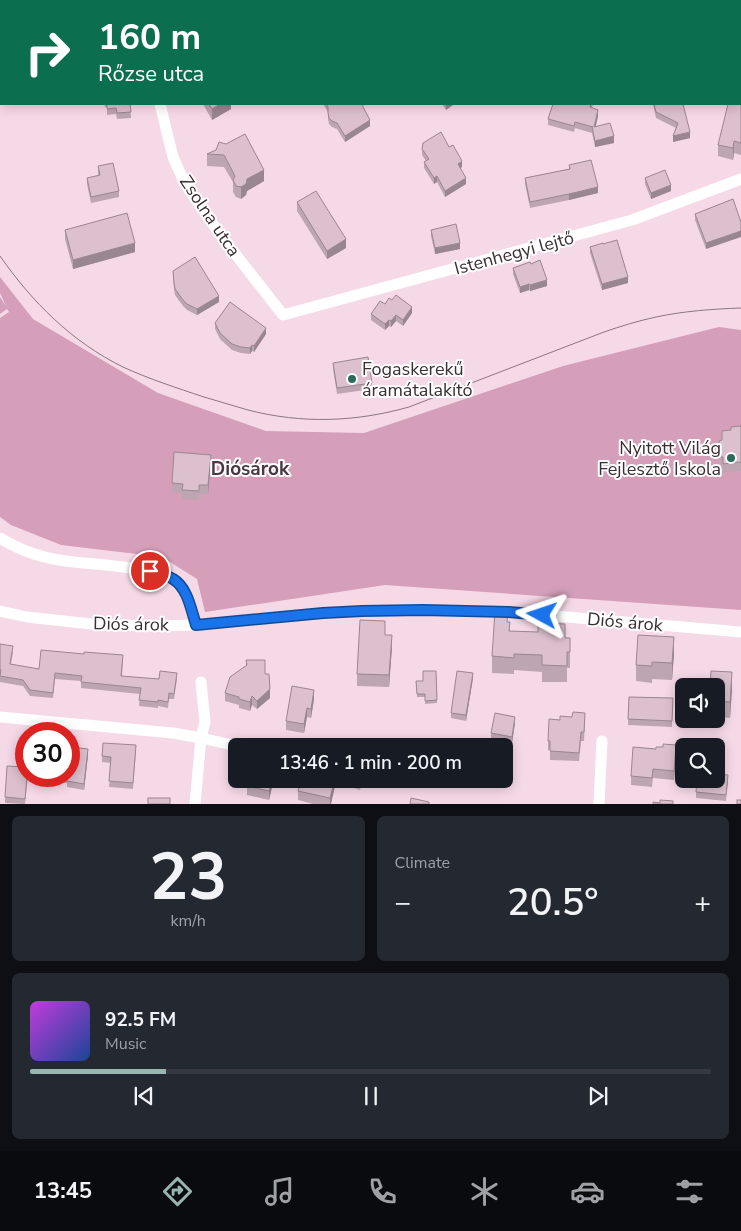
<!DOCTYPE html>
<html lang="en">
<head>
<meta charset="utf-8">
<style>
  body { margin:0; font-family:"Nunito Sans",sans-serif; background:#242831; color:#f1f3f6; height:100vh; display:flex; flex-direction:column; font-size:19px; white-space:nowrap }
  * { box-sizing:border-box; margin:0 }
  p { font-size:16px; color:#9ea1a6 }
  .icon { flex:none; width:28px; height:28px; fill:none; stroke:currentColor; stroke-width:2; stroke-linecap:round; stroke-linejoin:round }
  .map { position:relative; height:804px; overflow:hidden }
  .details { display:flex; flex-direction:column; gap:12px; padding:12px; background:#0d0f14; flex:1 }
  .details>* { flex:none }
  .hud { position:absolute; left:0px; top:0px; width:741px; height:105px; box-shadow:0 2px 12px #0003; background:#0b6e4f; color:#fff; overflow:hidden }
  .tools { position:absolute; left:675px; top:678px; display:grid; gap:10px }
  .tools a { display:grid; place-items:center; width:50px; height:50px; border-radius:8px; background:#171b24; box-shadow:0 2px 12px #0003; font-size:25px }
  .speed { position:absolute; left:15px; top:722px; display:flex; gap:10px; font-size:25px; font-weight:700; text-align:center }
  .speed>* { display:grid; place-content:center; width:65px; height:65px; border-radius:50%; background:#171b24; box-shadow:0 2px 12px #0003; line-height:1 }
  .speed .limit { border:8px solid #d22; background:#fff; color:#111 }
  .pin { position:absolute; display:grid; place-items:center; width:42px; height:42px; color:#fff; margin:-21px; border:2px solid #fff; border-radius:50%; box-shadow:0 1px 5px #0007 }
  .me { position:absolute; width:55px; margin:-28px; rotate:275deg; stroke-linejoin:round; filter:drop-shadow(0 0 4px #0008) }
  .turn { display:flex; align-items:center; gap:18px; height:105px; padding:0 15px; font-size:22px }
  .turn .icon { width:65px; height:65px; stroke-width:2.5 }
  .turn b { display:block; font-size:35px; line-height:42px }
  .big { font-size:38px; font-weight:600; line-height:1.1 }
  .details .widget { flex:1; display:flex; flex-direction:column; justify-content:center; gap:8px; min-width:0; padding:0 18px; border-radius:8px; background:#242831 }
  .details .dial { align-items:center; gap:0 }
  .dial b { font-size:65px; line-height:1 }
  .song { display:flex; align-items:center; gap:15px }
  .cover { width:60px; height:60px; border-radius:8px; background:linear-gradient(135deg,hsl(290 70% 55%),hsl(220 70% 35%)) }
  .played { height:5px; border-radius:2px; background:linear-gradient(90deg,#97b6b0 20%,#363941 20%) }
  .keys { display:flex; justify-content:space-around; direction:ltr }
  .heat { display:flex; justify-content:space-between; align-items:center; font-size:28px; direction:ltr }
  .details .tiles { flex:1; display:grid; gap:12px; grid-template-columns:1fr 1fr }
  .widget:last-child { grid-column:span 2 }
  .trip { position:absolute; left:228px; top:738px; width:285px; height:50px; border-radius:8px; background:#171b24; box-shadow:0 2px 12px #0003; font-weight:600; line-height:50px; text-align:center }
  .dock { display:flex; height:80px; justify-content:space-around; align-items:center; background:#090b0e; color:#9ea1a6 }
  .dock .icon { width:35px; height:35px }
  .dock .on { color:#97b6b0 }
  .dock b { font-size:22px; color:#f1f3f6 }
  .map>svg:first-child { display:block }
  .green { fill:#d59fba }
  .lines { fill:none; stroke-linecap:round; stroke-linejoin:round }
  .minor { stroke:#fff; stroke-width:11 }
  .tertiary { stroke:#fff; stroke-width:14 }
  .tram { stroke:#89767f; stroke-width:1 }
  .wall { fill:#bda5b1 }
  .shaded-wall { fill:#9a8690 }
  .building { fill:#dcc0ce; stroke:#9a8690 }
  .route-casing { stroke:#114b97; stroke-width:12 }
  .route { stroke:#1a73e8; stroke-width:9 }
  .poi-dot { fill:#2a6b5a; stroke:#fff; stroke-width:2 }
  .labels { text-anchor:middle; dominant-baseline:central; stroke-width:4; stroke-linejoin:round; paint-order:stroke }
  .street-label { font-size:18px; fill:#3a2f34; stroke:#fff }
  .poi-label { font-size:18px; fill:#3a2f34; stroke:#fff; text-anchor:start }
  .neighbourhood-label { font-size:19px; font-weight:bold; fill:#4c3641; stroke:#fff }
</style>
</head>
<body>
<div class="map">
<svg width="741" height="804" viewBox="0 0 741 804">
  <rect width="100%" height="100%" fill="#f6d9e7"/>
  <path class="green" d="M0,277l33,42 125,74 108,38 98,2 199,-67 156,-39 22,3v280l-356,-25 -180,27 -8,-33 -35,-22 -101,-12 -50,-20 -11,-8v-199l9,-6 -2,-3 -7,5v-17l6,9 -6,-13z"/>
  <g class="lines">
    <g class="minor">
      <path d="M102,0v1"/>
      <path d="M160,104l13,53 12,27 37,53 61,78 349,-95 109,-41"/>
      <path d="M0,538c19,12 43,20 65,23 27,4 98,5 115,24 8,10 12,28 15,40"/>
      <path d="M0,611l27,6 73,8 60,1 35,-1 128,-12 39,-2 61,-1 86,2 232,20"/>
      <path d="M201,682l4,40 -4,16 36,8"/>
      <path d="M0,717l173,16 28,5 -6,66"/>
      <path d="M379,779l12,2"/>
      <path d="M599,804l3,-63"/>
    </g>
    <g class="tertiary">
      <path d="M495,0l2,1"/>
      <path d="M740,60h1"/>
    </g>
    <path class="tram" d="M0,256c32,46 72,86 123,111 26,12 54,21 81,30 15,4 29,9 44,13 54,14 108,12 161,-3l195,-75c17,-6 34,-11 52,-15 28,-6 57,-8 85,-9"/>
  </g>
  <g class="wall">
    <path d="M741,74v81l-7,-2 -1,7 -15,-4v-11z"/>
    <path d="M104,104h26l1,14 -14,1 -1,-5 -9,1v-8h-2z"/>
    <path d="M203,104h28v5l-19,11z"/>
    <path d="M323,104h40v3l7,19 -25,16 -8,-13 -5,-2 -3,-3 -1,-5v-7z"/>
    <path d="M442,104h12l-8,6z"/>
    <path d="M593,104l-1,4 6,8 -2,10 18,17 -19,4 -3,-14 -17,-5 -1,4 -26,-7v-6z"/>
    <path d="M653,104h30l7,34 -17,4 3,-14 -20,-10z"/>
    <path d="M449,147l13,20 -2,1 6,16 -21,13 -8,-15 -3,2 -10,-16v-6l2,-1 -4,-6v-6z"/>
    <path d="M216,150l48,31 -17,10 -1,4 -5,4 -5,-2 -3,-5v-10l-9,-15 -17,-1v-12z"/>
    <path d="M569,165l29,28 -29,7 -39,8 -5,-24v-6l44,-9z"/>
    <path d="M98,166l21,25v6l-28,6 -4,-19v-6l11,-2z"/>
    <path d="M645,178l26,13 -20,8 -6,-15z"/>
    <path d="M733,199l-27,50 -11,-29v-6z"/>
    <path d="M297,202l49,46 -19,11 -30,-48z"/>
    <path d="M65,230l70,22 -62,17 -8,-30z"/>
    <path d="M431,230l29,19 -25,5 -4,-18z"/>
    <path d="M603,244l25,39 -26,7 -12,-37v-6z"/>
    <path d="M513,268l34,18 -17,5 -1,-1 -9,3 -7,-19z"/>
    <path d="M173,271l46,31 -22,13 -10,-5 -4,-4 -8,-11 -1,-6z"/>
    <path d="M385,304l27,9 -9,13 -7,-5 -5,6 -2,-1 -4,4 -14,-10v-6z"/>
    <path d="M215,323l51,11 -12,18 -2,-1 -2,3 -9,-1 -9,-3 -12,-11 -5,-10z"/>
    <path d="M333,363l39,20v6l-35,5 -4,-25z"/>
    <path d="M741,426v45l-18,1v-6h-2l-2,-16v-9l3,-1v-9l9,-1z"/>
    <path d="M211,464l-3,30h-9v6l-17,-1v-6l-10,-1v-9z"/>
    <path d="M508,622l2,9 60,7v30h-3v14h-25v-10l-28,-2v4l-22,-1v-17z"/>
    <path d="M385,635l7,12 -3,40 -32,-1v-12z"/>
    <path d="M0,644l13,8 -2,12 28,5 84,-8 -1,15 37,3h18l-3,20h-5l-1,9 -10,-2v2l-19,-2 1,-12 -59,-6v-7l-26,-2 -2,19 -23,-2 -7,-10 -23,-4z"/>
    <path d="M674,654l-2,26 -20,-1v4l-16,-2v-16z"/>
    <path d="M246,660l19,14 5,24 -13,11 -5,-4 -2,6 -11,-3v-3l-14,-4v-8l21,-27z"/>
    <path d="M436,671l1,32 -12,1v-7h-8l-1,-16h7z"/>
    <path d="M473,678l-7,43 -15,-3v-5z"/>
    <path d="M716,686l16,3 -2,29 -14,-1z"/>
    <path d="M629,697l44,1 -1,29 -44,-2z"/>
    <path d="M314,699l-3,19 -4,-1 -3,16 -18,-3v-9z"/>
    <path d="M585,722l-1,19h-3l-2,20 -29,-1v-10h-2v-9z"/>
    <path d="M515,723l-3,20 -21,-4v-6z"/>
    <path d="M136,751l-3,38 -24,-2 2,-24 -9,-1v-6z"/>
    <path d="M676,754l-2,26 -21,-2 -1,9 -21,-2v-9z"/>
    <path d="M88,755l-4,35 -17,-3v-4l-12,-1v-5l-9,-1h23z"/>
    <path d="M28,776l-3,28 -20,-1v-6z"/>
    <path d="M274,779l-5,21 -22,-5v-9z"/>
    <path d="M336,779l-5,25h-18l-15,-4v-9z"/>
    <path d="M349,779h14l-3,11 -12,-4z"/>
    <path d="M728,781l-2,20 -30,-3v-6z"/>
  </g>
  <g class="shaded-wall">
    <path d="M220,104h11v5l-19,11v-11z"/>
    <path d="M446,104h8l-8,6z"/>
    <path d="M598,110v6l-4,17v-6z"/>
    <path d="M370,120v6l-25,16v-6z"/>
    <path d="M690,132v6l-17,4v-6z"/>
    <path d="M614,136v7l-19,4v-6z"/>
    <path d="M734,141v12l-1,7v-12z"/>
    <path d="M462,161v6l-4,3v-6z"/>
    <path d="M264,170v11l-17,10 -1,4 -5,4v-12l6,-8z"/>
    <path d="M437,176v6l-3,2v-6z"/>
    <path d="M466,178v6l-21,13v-6z"/>
    <path d="M671,185v6l-20,8v-6z"/>
    <path d="M598,187v6l-29,7v-6z"/>
    <path d="M741,231v6l-35,12v-6z"/>
    <path d="M346,239v9l-19,11v-8z"/>
    <path d="M135,243v9l-62,17v-9z"/>
    <path d="M460,243v6l-25,5v-6z"/>
    <path d="M628,277v6l-26,7v-6z"/>
    <path d="M547,280v6l-17,5v-6z"/>
    <path d="M529,284v6l-9,3v-6z"/>
    <path d="M219,296v6l-22,13v-6z"/>
    <path d="M412,307v6l-9,13v-6z"/>
    <path d="M396,315v6l-5,6v-6z"/>
    <path d="M389,320v6l-4,4v-6z"/>
    <path d="M266,328v6l-12,18v-6z"/>
    <path d="M252,345v6l-2,3v-6z"/>
    <path d="M211,455v9l-3,30v-9z"/>
    <path d="M392,635v12l-3,40v-12z"/>
    <path d="M674,637v17l-2,26v-17z"/>
    <path d="M732,672v17l-2,29v-16z"/>
    <path d="M473,673v5l-7,43v-6z"/>
    <path d="M270,689v9l-13,11v-8z"/>
    <path d="M314,690v9l-3,19v-9z"/>
    <path d="M252,696v9l-2,6v-9z"/>
    <path d="M307,708v9l-3,16v-9z"/>
    <path d="M515,717v6l-3,20v-6z"/>
    <path d="M676,745v9l-2,26v-9z"/>
    <path d="M88,749v6l-4,35v-6z"/>
    <path d="M272,779h2l-5,21v-9z"/>
    <path d="M335,779h1v3l-5,22h-1v-6z"/>
  </g>
  <g class="building">
    <path d="M36,0h6l1,1h-8z"/>
    <path d="M178,0h11l1,1h-12z"/>
    <path d="M563,0h44l-1,1h-44z"/>
    <path d="M740,74h1v69l-7,-2 -1,7 -15,-3 10,-41h12z"/>
    <path d="M107,104h23l1,8 -14,1 -1,-5 -9,1z"/>
    <path d="M209,104h11l-8,5z"/>
    <path d="M326,104h37v3l7,13 -25,16 -8,-13 -5,-2 -3,-3 -1,-5v-6z"/>
    <path d="M553,104h38l-1,3 8,3 -4,17 16,-4 4,13 -19,5 -3,-14h1l-18,-5 -1,4 -26,-7z"/>
    <path d="M654,104h29l7,28 -17,4 5,-13 -22,-11z"/>
    <path d="M441,132l8,15 4,-2 9,16 -4,3 8,14 -21,13 -8,-15 -3,2 -10,-16 5,-3 -7,-10 1,-6z"/>
    <path d="M245,134l19,36 -17,9 -1,5 -5,3 -5,-1 -3,-6 2,-4 -11,-21 -17,-1 9,-4 3,-8 7,2z"/>
    <path d="M591,160l7,27 -29,7 -39,8 -5,-24 45,-9 -1,-4z"/>
    <path d="M113,163l6,28 -28,6 -4,-19 13,-3 -2,-9z"/>
    <path d="M665,170l6,15 -20,8 -6,-15z"/>
    <path d="M316,191l30,48 -19,12 -30,-49z"/>
    <path d="M733,199l8,23v9l-35,12 -11,-29z"/>
    <path d="M127,213l8,30 -62,17 -8,-30z"/>
    <path d="M456,224l4,19 -25,5 -4,-18z"/>
    <path d="M617,240l11,37 -26,7 -12,-37 13,-4v1z"/>
    <path d="M195,257l24,39 -22,13 -10,-5 -4,-4 -8,-11 -1,-6 -1,-12z"/>
    <path d="M540,260l7,20 -17,5 -1,-1 -9,3 -7,-19 17,-6 1,2z"/>
    <path d="M396,295l16,12 -9,13 -7,-5 -5,6 -2,-1 -4,4 -14,-10 9,-13 5,3 4,-6 3,2z"/>
    <path d="M230,302l36,26 -12,18 -2,-1 -2,3 -9,-1 -9,-3 -12,-11 -5,-10z"/>
    <path d="M368,357l4,26 -35,5 -4,-25z"/>
    <path d="M741,426v36l-18,2v-7h-2l-2,-16 3,-1v-9l9,-1v-3z"/>
    <path d="M174,452l37,3 -3,30h-9v6l-17,-1 1,-6 -11,-1z"/>
    <path d="M495,611l13,1 -1,10h3l-1,9 29,1v-9l27,1v14h5v14h-3v14l-25,-1v-10l-28,-1v4l-22,-2z"/>
    <path d="M360,620l25,1v14h7l-3,40 -32,-1z"/>
    <path d="M638,635l36,2 -2,26 -20,-1v4l-16,-1z"/>
    <path d="M0,644l13,2 -3,18 29,5 2,-19 43,4v-2l39,3 -2,21 38,3 1,-8 17,2 -3,21 -5,-1 -1,9 -10,-2v2l-19,-2 2,-12 -60,-6 1,-6 -27,-3 -2,20 -23,-3 -7,-10 -23,-4 1,-6h-1z"/>
    <path d="M246,660h19v14h4l1,15 -13,12 -5,-5 -2,6 -11,-3v-2l-14,-4 5,-16 17,-12z"/>
    <path d="M423,671h13l1,29 -12,1v-7h-8l-1,-13h7z"/>
    <path d="M457,671l16,2 -7,42 -15,-2z"/>
    <path d="M711,671l21,1 -2,30 -14,-1v-15h-6z"/>
    <path d="M292,686l22,4 -3,19 -4,-1 -3,16 -18,-3z"/>
    <path d="M629,697l44,1 -1,23 -44,-2z"/>
    <path d="M573,712l12,1 -1,19h-3l-2,21 -29,-2v-10h-2l1,-22 11,1v-4l12,1z"/>
    <path d="M495,713l20,4 -3,20 -21,-4z"/>
    <path d="M103,743l33,2 -3,38 -24,-2 2,-24 -9,-1z"/>
    <path d="M663,744l13,1 -2,26 -21,-2 -1,9 -21,-2 2,-29 23,2v-2h7z"/>
    <path d="M69,747l19,2 -4,35 -17,-3v-4l-7,-1h9z"/>
    <path d="M7,766l19,1v9h1l-2,23 -20,-2z"/>
    <path d="M716,774l12,1 -2,20 -30,-3 1,-13h19z"/>
    <path d="M248,779h24l-3,12 -22,-5z"/>
    <path d="M301,779h34l-5,19 -32,-7z"/>
    <path d="M349,779h13l-2,8 -12,-4z"/>
    <rect x="148" y="798" width="22" height="6"/>
    <path d="M411,798l18,4v2h-19z"/>
    <path d="M660,800l13,1v3h-20v-2l7,1z"/>
    <rect x="737" y="800" width="4" height="4"/>
  </g>
  <g class="lines">
    <g class="route-casing">
      <path id="route" d="M150,571c7,2 17,4 23,8 15,9 18,31 23,46l127,-12 39,-2 61,-1 86,2 33,3"/>
    </g>
    <use href="#route" class="route"/>
  </g>
  <g class="poi-dot">
    <circle cx="352" cy="379" r="5"/>
    <circle cx="731" cy="458" r="5"/>
  </g>
  <g class="labels">
    <g class="street-label">
      <text transform="translate(210 216) rotate(56)">Zsolna utca</text>
      <text transform="translate(514 253) rotate(-15)">Istenhegyi lejtő</text>
      <text transform="translate(625 622) rotate(5)">Diós árok</text>
      <text transform="translate(131 624) rotate(1)">Diós árok</text>
    </g>
    <g class="poi-label">
      <text x="362" y="369">Fogaskerekű<tspan x="362" dy="21">áramátalakító</tspan></text>
      <text x="721" y="448" text-anchor="end">Nyitott Világ<tspan x="721" dy="21">Fejlesztő Iskola</tspan></text>
    </g>
    <g class="neighbourhood-label">
      <text x="250" y="469">Diósárok</text>
    </g>
  </g>
</svg>
<div class="tools">
<a><svg class="icon" aria-label="sound" viewBox="0 0 24 24"><path d="M4 9h4l5-4v14l-5-4H4zM17 9q2 3 0 6"/></svg></a>
<a><svg class="icon" aria-label="search" viewBox="0 0 24 24"><circle cx="10" cy="10" r="6"/><path d="M15 15l6 6"/></svg></a>
</div>
<div class="speed"><div class="limit">30</div></div>
<div class="pin" style="left:150px;top:571px;background:#d93025"><svg class="icon" aria-label="arrive" viewBox="0 0 24 24"><path d="M6 21V4h12l-3 4 3 4H6"/></svg></div>
<svg class="me" style="left:542px;top:615px" viewBox="-20 -20 40 40"><path d="M0-17L14 15 0 8-14 15z" fill="#1a73e8" stroke="#fff" stroke-width="4"/></svg>
<div class="trip">13:46 · 1 min · 200 m</div>
<div class="hud">
<div class="turn"><svg class="icon" aria-label="right" viewBox="0 0 24 24"><path d="M7 20v-9h11M14 6l5 5-5 5"/></svg><div><b>160 m</b>Rőzse utca</div></div>
</div>
</div>
<section class="details">
<div class="tiles">
<div class="widget dial"><b>23</b><p>km/h</p></div>
<div class="widget"><p>Climate</p>
<div class="heat"><a>−</a><b class="big">20.5°</b><a>+</a></div>
</div>
<div class="widget">
<div class="song"><i class="cover"></i><div><b>92.5 FM</b><p>Music</p></div></div>
<div class="played"></div>
<div class="keys"><svg class="icon" aria-label="previous" viewBox="0 0 24 24"><path d="M18 5L8 12l10 7zM5 5v14"/></svg><svg class="icon" aria-label="pause" viewBox="0 0 24 24"><path d="M8 5v14M16 5v14"/></svg><svg class="icon" aria-label="next" viewBox="0 0 24 24"><path d="M6 5l10 7-10 7zM19 5v14"/></svg></div>
</div>
</div>
</section>
<nav class="dock">
<b>13:45</b>
<svg class="icon on" aria-label="directions" viewBox="0 0 24 24"><path d="M12 3l9 9-9 9-9-9zM9 14v-3h6M13 9l2 2-2 2"/></svg>
<svg class="icon" aria-label="music" viewBox="0 0 24 24"><path d="M9 18V5l10-2v13"/><circle cx="6" cy="18" r="3"/><circle cx="16" cy="16" r="3"/></svg>
<svg class="icon" aria-label="phone" viewBox="0 0 24 24"><path d="M5 4h4l2 5-3 2q2 4 5 5l2-3 5 2v4C11 20 4 13 5 4z"/></svg>
<svg class="icon" aria-label="climate" viewBox="0 0 24 24"><path d="M12 3v18M4 7l16 10M4 17L20 7"/></svg>
<svg class="icon" aria-label="car" viewBox="0 0 24 24"><path d="M5 17H2v-5l4-1 3-4h7l3 4 3 1v5h-3M9 17h6M6 11h13"/><circle cx="7" cy="17" r="2"/><circle cx="17" cy="17" r="2"/></svg>
<svg class="icon" aria-label="filters" viewBox="0 0 24 24"><path d="M4 7h16M4 17h16"/><circle cx="9" cy="7" r="2"/><circle cx="15" cy="17" r="2"/></svg>
</nav>
</body>
</html>
